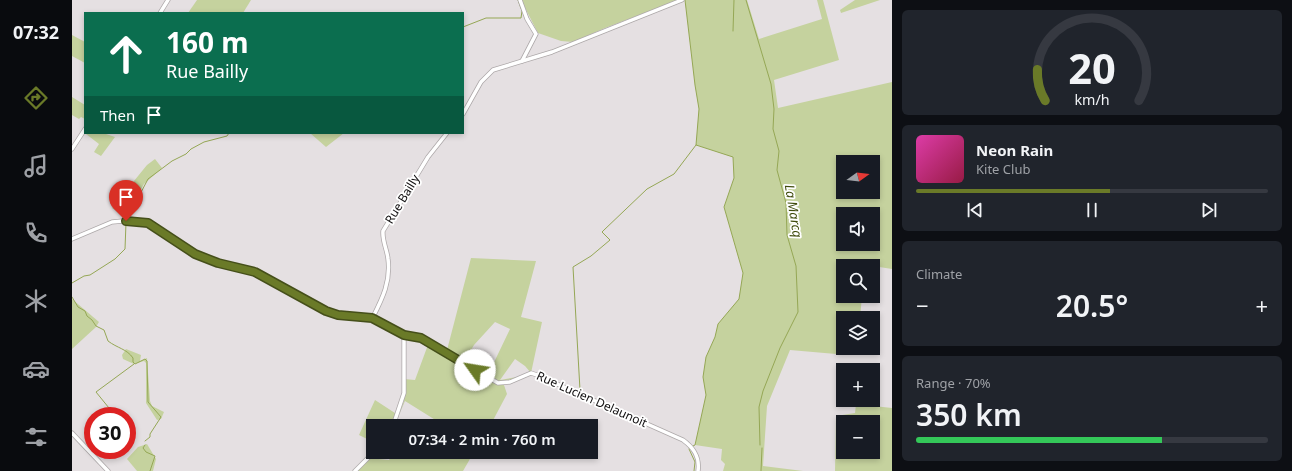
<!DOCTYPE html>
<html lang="en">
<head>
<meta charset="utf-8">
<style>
  body { margin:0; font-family:"Noto Sans",sans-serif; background:#20242c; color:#f1f3f6; height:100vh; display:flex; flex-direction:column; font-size:15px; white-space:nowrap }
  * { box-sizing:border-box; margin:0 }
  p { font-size:13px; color:#9ea1a6 }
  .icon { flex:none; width:22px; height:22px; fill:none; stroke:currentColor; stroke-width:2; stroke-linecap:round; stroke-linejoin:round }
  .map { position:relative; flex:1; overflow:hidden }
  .side { display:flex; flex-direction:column; gap:10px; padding:10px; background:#0d0f14; width:400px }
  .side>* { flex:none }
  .hud { position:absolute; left:12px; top:12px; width:380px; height:122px; border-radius:0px; box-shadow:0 2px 6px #0003; background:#0b6e4f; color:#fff; overflow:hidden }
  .needle { width:26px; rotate:75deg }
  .tools { position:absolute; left:764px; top:155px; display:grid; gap:8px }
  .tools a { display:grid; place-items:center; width:44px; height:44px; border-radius:0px; background:#171b24; box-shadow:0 2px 6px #0003; font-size:20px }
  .speed { position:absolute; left:12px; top:407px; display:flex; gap:8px; font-size:20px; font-weight:700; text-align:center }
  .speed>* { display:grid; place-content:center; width:52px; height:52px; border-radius:50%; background:#171b24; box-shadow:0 2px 6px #0003; line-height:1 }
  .speed .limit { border:6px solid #d22; background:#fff; color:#111 }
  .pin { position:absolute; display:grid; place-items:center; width:34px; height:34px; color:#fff; margin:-41px -17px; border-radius:50% 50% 50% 0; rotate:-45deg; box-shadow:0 0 4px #0007 }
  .pin .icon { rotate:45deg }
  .me { position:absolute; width:44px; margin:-22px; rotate:302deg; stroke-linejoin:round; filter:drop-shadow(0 0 3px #0008) }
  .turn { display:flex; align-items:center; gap:14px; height:84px; padding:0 16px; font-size:18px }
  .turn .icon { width:52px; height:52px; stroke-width:2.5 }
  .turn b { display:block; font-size:28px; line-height:34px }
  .then { display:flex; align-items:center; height:38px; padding:0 16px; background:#0003; gap:8px; font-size:15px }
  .big { font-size:30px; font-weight:600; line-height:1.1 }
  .side .card { flex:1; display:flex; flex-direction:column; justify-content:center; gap:6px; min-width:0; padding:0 14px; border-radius:6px; background:#20242c }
  .side .dial { align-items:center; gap:0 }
  .dial svg { height:104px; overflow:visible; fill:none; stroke:#363941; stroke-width:7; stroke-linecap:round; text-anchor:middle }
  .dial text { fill:#f1f3f6; stroke:none }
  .song { display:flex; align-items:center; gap:12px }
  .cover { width:48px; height:48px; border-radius:6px; background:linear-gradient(135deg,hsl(320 70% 55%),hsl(340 70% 35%)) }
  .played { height:4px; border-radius:2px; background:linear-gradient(90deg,#6a7a28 55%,#363941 55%) }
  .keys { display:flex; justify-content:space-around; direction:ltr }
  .heat { display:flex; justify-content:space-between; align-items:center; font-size:22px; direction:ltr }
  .charge { height:6px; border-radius:3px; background:linear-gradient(90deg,#34c759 70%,#363941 0) }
  .trip { position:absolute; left:294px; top:419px; width:232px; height:40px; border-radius:0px; background:#171b24; box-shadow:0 2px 6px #0003; font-weight:600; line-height:40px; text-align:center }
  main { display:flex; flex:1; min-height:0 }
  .menu { display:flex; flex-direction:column; width:72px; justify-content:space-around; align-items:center; background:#090b0e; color:#9ea1a6 }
  .menu .icon { width:28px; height:28px }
  .menu .active { color:#6a7a28 }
  .menu b { font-size:18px; color:#f1f3f6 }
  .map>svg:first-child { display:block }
  .green { fill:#c5d29e; fill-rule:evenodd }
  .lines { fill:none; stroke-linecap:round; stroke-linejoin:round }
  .stream { stroke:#95a755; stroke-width:1 }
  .minor-casing { stroke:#ada8a9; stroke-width:5 }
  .minor { stroke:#fff; stroke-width:3.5 }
  .route-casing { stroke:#454f1a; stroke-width:10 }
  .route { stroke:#6a7a28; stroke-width:7 }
  .labels { text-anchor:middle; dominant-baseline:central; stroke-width:3.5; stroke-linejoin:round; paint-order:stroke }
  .street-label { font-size:12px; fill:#110f10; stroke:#fff }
  .water-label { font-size:13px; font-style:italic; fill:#3f4b0c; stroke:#fff }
</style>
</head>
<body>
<main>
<nav class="menu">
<b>07:32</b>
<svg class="icon active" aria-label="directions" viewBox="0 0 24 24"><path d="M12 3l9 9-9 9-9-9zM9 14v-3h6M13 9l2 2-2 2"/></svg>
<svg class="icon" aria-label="music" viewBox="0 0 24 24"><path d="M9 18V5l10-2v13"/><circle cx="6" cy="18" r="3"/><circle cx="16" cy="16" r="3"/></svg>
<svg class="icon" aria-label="phone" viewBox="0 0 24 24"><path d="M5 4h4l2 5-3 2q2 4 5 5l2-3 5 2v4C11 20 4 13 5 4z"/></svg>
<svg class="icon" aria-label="climate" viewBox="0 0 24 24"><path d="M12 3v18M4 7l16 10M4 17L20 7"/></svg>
<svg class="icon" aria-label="car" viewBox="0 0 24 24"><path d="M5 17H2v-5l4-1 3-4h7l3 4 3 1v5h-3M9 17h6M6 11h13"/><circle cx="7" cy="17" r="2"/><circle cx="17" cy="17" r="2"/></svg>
<svg class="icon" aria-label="filters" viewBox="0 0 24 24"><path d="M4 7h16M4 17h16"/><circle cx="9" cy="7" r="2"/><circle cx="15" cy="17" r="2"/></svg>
</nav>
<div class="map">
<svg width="820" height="471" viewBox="0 0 820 471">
  <rect width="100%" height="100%" fill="#e5e0e2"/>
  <g class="green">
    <path d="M125,0h54l-8,13h-55z"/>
    <path d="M449,0h158l-74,28 -32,14 -12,-1 -23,-8z"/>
    <path d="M613,0h62l12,39 63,-20 -5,-19h6l16,60 -65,20 4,28 114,-26v187l-19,-3h-30v30h19l-2,22h-17l-7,36 -46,-4 -23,56 -4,60 40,5h-80l2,-7 -4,-4 1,-11 -27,-4 11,-50 -3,-18 3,-20 9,-20 3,-13 21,-25 4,-26 -19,-66 10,-29 -1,-21 -37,-12 3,-36 -4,-24zM771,162h30v30h-30zM771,214h30v30h-30z"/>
    <path d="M783,0h25l-39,13 -1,-3z"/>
    <path d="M0,35l13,7v21l-13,-7z"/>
    <path d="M0,97l13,8v14l-4,-2 -2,2 -7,-4z"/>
    <path d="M14,133h17l12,4 -14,19 -7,-4 5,-8 -13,-10z"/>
    <path d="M238,133h34l-18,14z"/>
    <path d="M83,159l7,9 -18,16 -18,33 -14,-9 35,-43z"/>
    <path d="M399,258l65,3 -15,56 21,5 -11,51 -6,-7 -10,-7 -15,21 17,-3 -14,5 4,12 -17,32h-55l2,-5 -32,-20 -6,14 5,-14v-22l11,1 14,-38 17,9 -11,-7 12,6zM423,322l15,7 -23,48 -24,-14 11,-18z"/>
    <path d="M0,299l27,23 -3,5 -24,22z"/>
    <path d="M54,349l15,6 -1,6 7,-3 3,43 2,5 12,6 -3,7 -4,1 -11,-17v-40l-2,-2 -10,3 -11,-5 -1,-4z"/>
    <path d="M303,400l23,15 -5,11h-20v16l-14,-7z"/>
    <path d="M784,404l36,4v63h-57l1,-55 19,-3zM771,422h30v30h-30z"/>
    <path d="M75,444l9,15 -3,12h-16l-10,-12 11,-12z"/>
    <path d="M323,452l3,1 76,-1 -11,19h-108l13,-13 21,2z"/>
  </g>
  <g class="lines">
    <g class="stream">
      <path d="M613,0l10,85 4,24 -3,36 37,12 1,21 -10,29 19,66 -4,26 -21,25 -3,13 -9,20 -3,20 3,18 -11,50 -2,1"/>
      <path d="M674,0l25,84 3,25 -1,20 6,22 -2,19 9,33 1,32 9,31 2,46 -18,36 -17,43 -4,16 1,38"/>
      <path d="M391,27l23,-9h35l1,-7 -4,-11"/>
      <path d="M661,31l1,-31"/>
      <path d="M55,219l21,-40 24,-18 14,-7 5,-5 13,-7 23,-6 2,-3"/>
      <path d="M0,283l12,-7 6,-1 25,-16 10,-10 1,-26"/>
      <path d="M0,297l6,10 7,4 2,5 5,4 4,6 8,4 4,11c9,7 19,8 25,17v4l2,2 10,-5 2,2 1,41 13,15 -11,17v3l-5,4"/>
      <path d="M508,390l-7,-123 18,-11 19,-16 -8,-8 2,-2 43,-41 27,-15 22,-29"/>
      <path d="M37,408l-13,-16 38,-28"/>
      <path d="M73,445l-2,3 3,4 9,4 -5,15"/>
      <path d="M617,449l6,13 -1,9"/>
      <path d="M689,471l1,-23"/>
    </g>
    <g class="minor-casing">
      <g id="minor">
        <path d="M448,0l7,19 9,15 -14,27"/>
        <path d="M88,13l8,-13"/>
        <path d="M391,114l18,-32 12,-12 59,-18 130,-52"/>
        <path d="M0,149l13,-20"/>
        <path d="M0,239l40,-17 11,-1 25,2 47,31 23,9 37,9 71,39 12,4 34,4 32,16"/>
        <path d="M300,319c10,-20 19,-37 16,-60 -1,-10 -6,-18 -5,-28l45,-74 19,-24"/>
        <path d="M332,335l17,3 77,45 12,-1 21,-9 6,2 146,65c11,8 17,17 15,31"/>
        <path d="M321,426l11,-33v-58"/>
        <path d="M0,433l36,38"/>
        <path d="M283,471l19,-19"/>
      </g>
    </g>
    <use href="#minor" class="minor"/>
  </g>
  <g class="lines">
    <g class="route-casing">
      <path id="route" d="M54,221l22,2 47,31 23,9 37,9 71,39 12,4 34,3 32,17 17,3 54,32"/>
    </g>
    <use href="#route" class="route"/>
  </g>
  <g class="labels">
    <g class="street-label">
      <text transform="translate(330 199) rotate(-59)">Rue Bailly</text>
      <text transform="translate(520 399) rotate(24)">Rue Lucien Delaunoit</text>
    </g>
    <g class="water-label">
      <text transform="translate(722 211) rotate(81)">La Marcq</text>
    </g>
  </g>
</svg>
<div class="tools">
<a><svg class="needle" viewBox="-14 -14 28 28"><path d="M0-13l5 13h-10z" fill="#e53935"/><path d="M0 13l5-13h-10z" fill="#9ea1a6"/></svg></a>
<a><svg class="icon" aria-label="sound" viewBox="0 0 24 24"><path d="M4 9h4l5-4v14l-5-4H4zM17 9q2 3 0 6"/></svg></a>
<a><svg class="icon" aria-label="search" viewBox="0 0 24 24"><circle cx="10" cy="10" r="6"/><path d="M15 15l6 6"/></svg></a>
<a><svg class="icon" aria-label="layers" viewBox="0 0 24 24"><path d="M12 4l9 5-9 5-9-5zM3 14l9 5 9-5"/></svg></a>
<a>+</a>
<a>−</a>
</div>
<div class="speed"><div class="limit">30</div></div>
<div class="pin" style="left:54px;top:221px;background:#d93025"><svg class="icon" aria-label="arrive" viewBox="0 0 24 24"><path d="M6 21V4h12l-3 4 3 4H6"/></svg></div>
<svg class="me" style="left:403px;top:370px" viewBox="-20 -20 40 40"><circle r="19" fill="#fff"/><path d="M0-13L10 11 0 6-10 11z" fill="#6a7a28"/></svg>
<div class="trip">07:34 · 2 min · 760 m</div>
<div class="hud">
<div class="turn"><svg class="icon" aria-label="ahead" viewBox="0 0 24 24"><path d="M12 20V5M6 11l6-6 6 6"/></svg><div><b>160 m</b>Rue Bailly</div></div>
<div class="then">Then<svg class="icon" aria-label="arrive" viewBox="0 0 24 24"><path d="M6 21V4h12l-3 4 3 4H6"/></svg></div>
</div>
</div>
<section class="side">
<div class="card dial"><svg viewBox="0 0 100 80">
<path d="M14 69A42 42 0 1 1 86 69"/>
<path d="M14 69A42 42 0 0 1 8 45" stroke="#6a7a28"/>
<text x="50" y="56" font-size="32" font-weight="700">20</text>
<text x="50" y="72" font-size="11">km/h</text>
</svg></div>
<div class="card">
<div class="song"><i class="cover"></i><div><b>Neon Rain</b><p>Kite Club</p></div></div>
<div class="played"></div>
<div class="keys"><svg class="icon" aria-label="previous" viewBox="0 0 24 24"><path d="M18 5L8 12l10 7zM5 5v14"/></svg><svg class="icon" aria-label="pause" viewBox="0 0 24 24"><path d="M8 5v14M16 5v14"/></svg><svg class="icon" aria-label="next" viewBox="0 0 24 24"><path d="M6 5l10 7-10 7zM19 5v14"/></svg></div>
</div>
<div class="card"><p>Climate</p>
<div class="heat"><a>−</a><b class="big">20.5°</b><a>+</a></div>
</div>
<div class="card"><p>Range · 70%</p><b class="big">350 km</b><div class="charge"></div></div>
</section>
</main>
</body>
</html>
